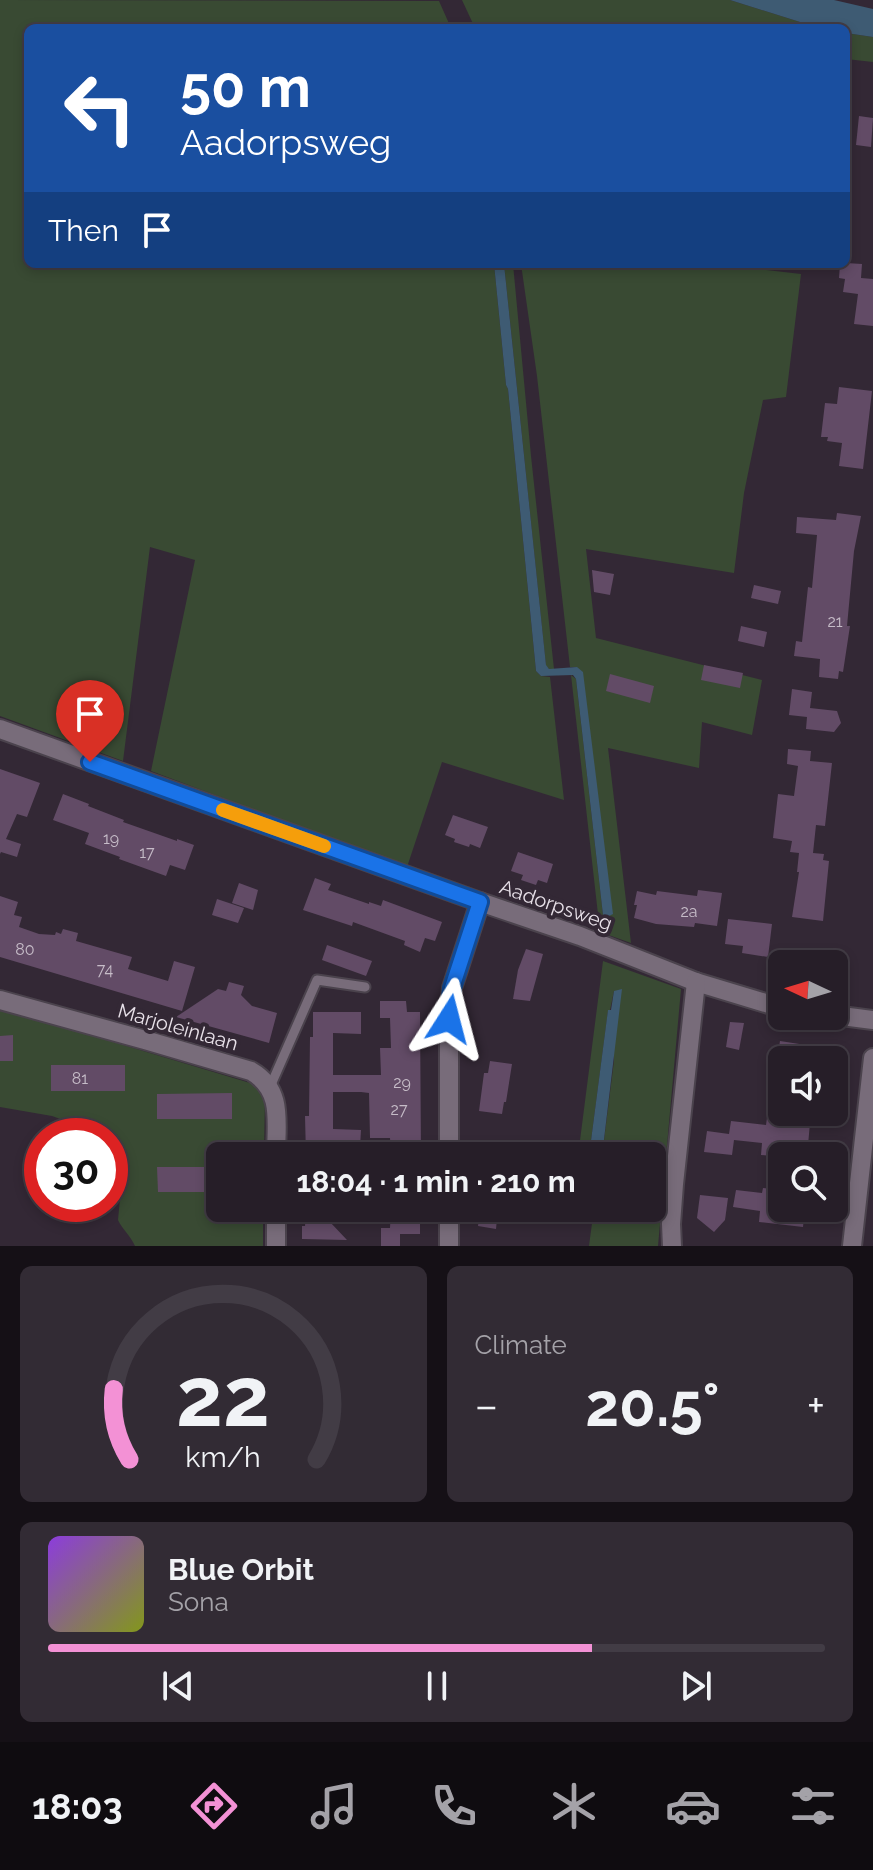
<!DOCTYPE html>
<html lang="en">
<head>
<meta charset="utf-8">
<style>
  body { margin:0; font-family:Raleway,sans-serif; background:#322b34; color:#f1f3f6; height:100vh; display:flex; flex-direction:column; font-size:30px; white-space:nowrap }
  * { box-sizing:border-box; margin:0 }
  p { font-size:26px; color:#a4a2a8 }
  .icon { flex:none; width:44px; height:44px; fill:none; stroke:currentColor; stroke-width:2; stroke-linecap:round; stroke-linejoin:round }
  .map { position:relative; height:1246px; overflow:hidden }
  .details { display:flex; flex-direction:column; gap:20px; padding:20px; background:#151016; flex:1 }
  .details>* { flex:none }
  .banner { position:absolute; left:24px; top:24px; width:826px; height:244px; border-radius:12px; box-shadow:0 4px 12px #0003,0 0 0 2px #423c45; background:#1a4fa0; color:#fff; overflow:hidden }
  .needle { width:52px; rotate:274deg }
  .buttons { position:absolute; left:768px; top:950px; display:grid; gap:16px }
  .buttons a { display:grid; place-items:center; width:80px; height:80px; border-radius:12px; background:#261e28; box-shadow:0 4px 12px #0003,0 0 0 2px #423c45; font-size:40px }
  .speed { position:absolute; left:24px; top:1118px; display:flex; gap:16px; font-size:40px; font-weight:700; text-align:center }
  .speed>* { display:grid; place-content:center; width:104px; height:104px; border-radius:50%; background:#261e28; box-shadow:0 4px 12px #0003,0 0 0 2px #423c45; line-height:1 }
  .speed .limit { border:12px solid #d22; background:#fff; color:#111 }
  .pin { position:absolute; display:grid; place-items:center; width:68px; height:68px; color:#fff; margin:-82px -34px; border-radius:50% 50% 50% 0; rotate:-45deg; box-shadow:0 0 8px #0007 }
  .pin .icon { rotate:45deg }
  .me { position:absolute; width:88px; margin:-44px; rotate:9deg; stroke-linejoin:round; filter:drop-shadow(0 0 6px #0008) }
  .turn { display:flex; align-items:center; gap:28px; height:168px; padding:0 24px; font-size:36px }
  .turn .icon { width:104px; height:104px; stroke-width:2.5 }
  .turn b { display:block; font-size:56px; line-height:68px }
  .then { display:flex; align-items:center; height:76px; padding:0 24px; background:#0003; gap:16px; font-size:30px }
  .big { font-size:60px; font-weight:700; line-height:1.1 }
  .details .card { flex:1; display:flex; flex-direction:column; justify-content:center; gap:12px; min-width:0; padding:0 28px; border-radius:12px; background:#322b34 }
  .details .dial { align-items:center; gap:0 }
  .dial svg { height:208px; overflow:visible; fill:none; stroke:#423c45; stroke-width:7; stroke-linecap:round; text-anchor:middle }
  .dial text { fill:#f1f3f6; stroke:none }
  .song { display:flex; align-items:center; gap:24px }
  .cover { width:96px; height:96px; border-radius:12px; background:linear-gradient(135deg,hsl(270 70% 55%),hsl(70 70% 35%)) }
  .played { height:8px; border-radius:4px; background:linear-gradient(90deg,#f391d5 70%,#423c45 70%) }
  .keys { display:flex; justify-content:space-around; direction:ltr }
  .heat { display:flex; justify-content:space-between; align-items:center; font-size:44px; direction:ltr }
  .details .tiles { flex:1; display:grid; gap:20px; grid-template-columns:1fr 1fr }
  .card:last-child { grid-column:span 2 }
  .trip { position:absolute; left:206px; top:1142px; width:460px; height:80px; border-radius:12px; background:#261e28; box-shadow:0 4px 12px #0003,0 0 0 2px #423c45; font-weight:700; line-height:80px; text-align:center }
  .tab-bar { display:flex; height:128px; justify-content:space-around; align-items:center; background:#0f0c10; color:#a4a2a8 }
  .tab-bar .icon { width:56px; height:56px }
  .tab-bar .current { color:#f391d5 }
  .tab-bar b { font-size:36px; color:#f1f3f6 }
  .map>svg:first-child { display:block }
  .green { fill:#394a33 }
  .water { fill:#3e5b73 }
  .building { fill:#624b66 }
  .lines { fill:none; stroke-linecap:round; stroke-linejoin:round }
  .lane-casing { stroke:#4b434d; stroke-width:13 }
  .street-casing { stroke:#4b434d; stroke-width:22 }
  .lane { stroke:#786c7a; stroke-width:9 }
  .street { stroke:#786c7a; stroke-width:18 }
  .route-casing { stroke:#114b97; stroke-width:20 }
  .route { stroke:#1a73e8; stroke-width:14 }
  .slow { stroke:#f59e0b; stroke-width:14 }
  .labels { text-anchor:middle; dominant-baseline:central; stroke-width:8; stroke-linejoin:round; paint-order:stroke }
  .number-label { font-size:16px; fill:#c6bcc8 }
  .street-label { font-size:20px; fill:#e8e1e9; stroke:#332835 }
</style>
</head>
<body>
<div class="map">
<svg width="873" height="1246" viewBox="0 0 873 1246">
  <rect width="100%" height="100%" fill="#332835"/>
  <g class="green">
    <path d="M0,0l439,1 12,27h-423v236h466l12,121 2,4 28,282 5,5 9,1 14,123 -122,-38 -35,105 -256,-96 44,-211 -45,-13 -27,214 -123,-45z"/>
    <path d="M462,0h268l89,28h-344z"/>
    <path d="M846,33l27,4v25l-27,-3z"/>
    <path d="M504,264h9l18,192 23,213h-5l-3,-3z"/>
    <path d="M521,264h194l86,10 -15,123 -23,3 -19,93 -10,80 -148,-24 10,89 166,42 -10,55 -50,-13 -3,46 -91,-20 23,195 -31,-11 -29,-257 5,4 27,236 6,1 -32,-249h-7l-33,-291z"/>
    <path d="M603,961l78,28 -23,257h-69l5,-38h58v-52h-50l12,-95v-70l-4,19 -2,1 -19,145h-11z"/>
    <path d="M0,1008l257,77 8,12 -1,59h-44v52h43v38h-128c-5,-11 -13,-17 -17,-26l5,-54 -3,-7 -10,-10v-13h-19l-25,-15 -14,-5 -52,-9z"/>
  </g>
  <g class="water">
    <path d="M730,0h104l39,9v28l-27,-4v-5h-27z"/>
    <path d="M494,264h10l42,401 3,4 28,-2 6,5 30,242 -4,2 -6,-1 -27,-236 -3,-4 -32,1 -5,-5 -28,-282 -2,-4z"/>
    <path d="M622,989l-20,167h-13l19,-146h3l3,-19z"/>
  </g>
  <g class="building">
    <path d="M859,116l14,2 -2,29 -15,-2z"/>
    <path d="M846,263l16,1 -1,14 12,1v47l-19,-2 4,-30 -15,-2 2,-13 -6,-1 1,-14z"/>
    <path d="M839,387l33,4 -9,78 -24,-3 3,-23 -15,-2 1,-4h-7l4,-34 12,1z"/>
    <path d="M837,513l24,3 -7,35 -7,75h3l-7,46 -4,-1 -1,8 -19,-2 1,-18 -26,-3 2,-15 6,1 6,-55 4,1 5,-53 -21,-2 1,-16 39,3z"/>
    <path d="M592,570l22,4 -4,21 -16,-3z"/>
    <path d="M754,585l27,6 -3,13 -27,-6z"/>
    <path d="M741,626l26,6 -3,15 -26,-6z"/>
    <path d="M704,665l39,8 -3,15 -39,-8z"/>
    <path d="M610,674l44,12 -4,17 -44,-12z"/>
    <path d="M792,689l20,3 -2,16 27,3 4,12 -7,9 -28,-3 1,-12 -18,-2z"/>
    <path d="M788,749l23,2 -1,10 22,2 -7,63 -9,-1 -3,28 11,1 -1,6 6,1 -6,60 -31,-4 7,-45h-2l2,-19 -9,-1 2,-11 -19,-3 5,-44 16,2 4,-30 -11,-2z"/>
    <path d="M0,769l40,14 -13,34 -10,-3 -11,25 15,5 -4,13 -16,-5 -1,2z"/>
    <path d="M63,794l26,10 -1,2 36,14 -1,2 54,19v-2l17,6 -9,25 -15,-5 -4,11 -47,-17 1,-2 -35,-13 4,-11 -36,-13z"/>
    <path d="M453,815l35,12 -8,21 -10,-4 -1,3 -15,-5 1,-3 -10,-4z"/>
    <path d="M518,852l35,12 -6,19 -9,-3 -2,5 -15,-5 2,-5 -12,-4z"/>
    <path d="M315,878l16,6 -3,6 41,14v-2l12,4 2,-6 59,22 -7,19 -10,-3 -5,14 -16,-7 1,-4 -52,-19 -1,4 -49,-16z"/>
    <path d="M239,883l19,7 -5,20 -21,-7z"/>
    <path d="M698,890l24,3 -5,33 -22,-3 -1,4 -38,-3 -22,-6 3,-13h-3l3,-14 19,4 1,-4 40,5z"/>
    <path d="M0,896l18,6 -4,13 8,2 -3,10 20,7 16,1 1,-3 5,2 2,-5 15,4 -2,8 56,16 -4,12 40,12 6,-20 21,6 -13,44 -182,-54z"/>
    <path d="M217,899l27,9 -6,15 -26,-8z"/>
    <path d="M728,919l44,5 -4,33 -26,-4 1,-7 -18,-2z"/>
    <path d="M327,945l45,16 -6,15 -44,-16z"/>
    <path d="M526,949l17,5 -13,47 -17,-2 5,-29z"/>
    <path d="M229,982l15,4 -3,9 11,11 25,7 -8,30 -93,-26 42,-28 8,2z"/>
    <path d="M380,1001h26l1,11h13l1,144h-30l-1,-18h-20l-1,-45 -8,-1h-28v37l28,1 -1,17h-13l-13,9h-28l-1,-40h4l1,-79h3v-25h48v22l-28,-1v42h48l-1,-27h11l-1,-30h-10z"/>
    <path d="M730,1022l14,1 -5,27 -13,-3z"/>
    <path d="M13,1035v26h-13v-25z"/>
    <path d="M780,1041l39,6 -2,13h-40z"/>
    <path d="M490,1061l22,3 -6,38h-2l-2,12 -23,-3 5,-38h4z"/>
    <rect x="51" y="1065" width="74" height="26"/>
    <path d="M773,1072l9,1v39h29l-4,44 -25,1 -21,-2 1,-12 -28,-3 -2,15 -28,-3 3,-21 22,3 2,-13 35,4z"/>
    <path d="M232,1093v26h-75v-25z"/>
    <path d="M157,1167h63v25h-62z"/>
    <path d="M763,1188l19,2v18h23l-2,19 -44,-5 1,-11 -27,-4 3,-17 26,3z"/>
    <path d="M700,1195l28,3 -3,22 -11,12 -17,-14z"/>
    <path d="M306,1208h24v14l17,18 -45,-1v-13h3z"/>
    <path d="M391,1208h29v26h-20v12h-19v-18h9z"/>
    <path d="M480,1208h18l-2,21 -18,-3z"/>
  </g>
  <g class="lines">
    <g class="lane-casing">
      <path id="lane" d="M270,1087l47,-107 48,7"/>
    </g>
    <g class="street-casing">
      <g id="street">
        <path d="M0,729l480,173 100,34 116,46 86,26"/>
        <path d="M0,1000l145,40 106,31c33,19 25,52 25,85"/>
        <path d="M834,1015l39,5"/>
        <path d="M449,1156v-137l3,-31 28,-86"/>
        <path d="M276,1208v38"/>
        <path d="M449,1246v-38"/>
        <path d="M672,1246l-1,-22 3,-40 22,-202"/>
        <path d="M852,1246l21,-188"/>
      </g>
    </g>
    <use href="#lane" class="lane"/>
    <use href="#street" class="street"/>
  </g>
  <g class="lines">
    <g class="route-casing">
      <path id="route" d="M90,762l390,140 -28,86 -3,31"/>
    </g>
    <use href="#route" class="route"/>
    <path class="slow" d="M223,810l101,36"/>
  </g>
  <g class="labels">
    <g class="number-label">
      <text x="835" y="621">21</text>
      <text x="111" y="838">19</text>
      <text x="147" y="852">17</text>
      <text x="689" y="911">2a</text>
      <text x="25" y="949">80</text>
      <text x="105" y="969">74</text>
      <text x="80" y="1078">81</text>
      <text x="402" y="1082">29</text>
      <text x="399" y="1109">27</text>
    </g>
    <g class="street-label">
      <text transform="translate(556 905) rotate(19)">Aadorpsweg</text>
      <text transform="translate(178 1027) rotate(16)">Marjoleinlaan</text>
    </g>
  </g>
</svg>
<div class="buttons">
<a><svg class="needle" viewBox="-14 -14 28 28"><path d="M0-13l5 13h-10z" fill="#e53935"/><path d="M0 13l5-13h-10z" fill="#a4a2a8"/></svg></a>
<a><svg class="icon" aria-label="sound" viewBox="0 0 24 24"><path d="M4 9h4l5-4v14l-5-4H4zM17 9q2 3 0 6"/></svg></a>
<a><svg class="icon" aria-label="search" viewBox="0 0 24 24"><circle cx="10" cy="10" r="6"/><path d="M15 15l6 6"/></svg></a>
</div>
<div class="speed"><div class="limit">30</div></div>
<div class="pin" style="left:90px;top:762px;background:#d93025"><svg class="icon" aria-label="arrive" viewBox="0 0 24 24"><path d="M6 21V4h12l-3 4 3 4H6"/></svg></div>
<svg class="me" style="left:449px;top:1019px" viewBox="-20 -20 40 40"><path d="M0-17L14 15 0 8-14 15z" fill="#1a73e8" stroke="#fff" stroke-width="4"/></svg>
<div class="trip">18:04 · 1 min · 210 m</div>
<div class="banner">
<div class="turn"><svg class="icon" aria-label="left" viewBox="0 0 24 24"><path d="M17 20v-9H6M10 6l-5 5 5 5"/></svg><div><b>50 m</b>Aadorpsweg</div></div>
<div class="then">Then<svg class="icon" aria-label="arrive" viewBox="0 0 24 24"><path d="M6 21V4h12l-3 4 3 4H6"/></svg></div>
</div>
</div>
<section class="details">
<div class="tiles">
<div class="card dial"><svg viewBox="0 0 100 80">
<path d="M14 69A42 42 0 1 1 86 69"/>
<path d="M14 69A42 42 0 0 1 8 42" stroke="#f391d5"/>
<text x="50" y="56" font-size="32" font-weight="700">22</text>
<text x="50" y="72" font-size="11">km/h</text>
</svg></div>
<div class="card"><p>Climate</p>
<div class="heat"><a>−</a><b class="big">20.5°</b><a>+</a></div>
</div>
<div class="card">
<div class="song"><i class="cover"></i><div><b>Blue Orbit</b><p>Sona</p></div></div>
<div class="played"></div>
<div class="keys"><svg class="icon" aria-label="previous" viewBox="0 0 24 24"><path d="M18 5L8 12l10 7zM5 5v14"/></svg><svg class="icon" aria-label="pause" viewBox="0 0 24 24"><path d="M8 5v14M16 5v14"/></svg><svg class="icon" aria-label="next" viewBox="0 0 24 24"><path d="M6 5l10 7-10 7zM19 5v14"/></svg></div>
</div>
</div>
</section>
<nav class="tab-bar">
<b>18:03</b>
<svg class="icon current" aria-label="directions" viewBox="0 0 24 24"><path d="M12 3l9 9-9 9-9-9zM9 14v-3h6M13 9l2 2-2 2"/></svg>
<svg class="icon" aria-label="music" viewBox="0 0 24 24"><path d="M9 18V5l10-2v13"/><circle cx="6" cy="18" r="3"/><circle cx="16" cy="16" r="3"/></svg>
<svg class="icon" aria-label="phone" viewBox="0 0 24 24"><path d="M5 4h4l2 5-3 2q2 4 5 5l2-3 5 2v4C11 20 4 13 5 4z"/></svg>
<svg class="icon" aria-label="climate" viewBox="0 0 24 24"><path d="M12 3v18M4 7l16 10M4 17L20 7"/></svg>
<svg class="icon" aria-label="car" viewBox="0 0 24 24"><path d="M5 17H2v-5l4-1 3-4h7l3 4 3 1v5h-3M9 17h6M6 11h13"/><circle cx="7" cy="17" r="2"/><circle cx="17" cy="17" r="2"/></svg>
<svg class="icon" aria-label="filters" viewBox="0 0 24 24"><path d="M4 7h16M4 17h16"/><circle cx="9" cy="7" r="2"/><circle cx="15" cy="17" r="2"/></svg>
</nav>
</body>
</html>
